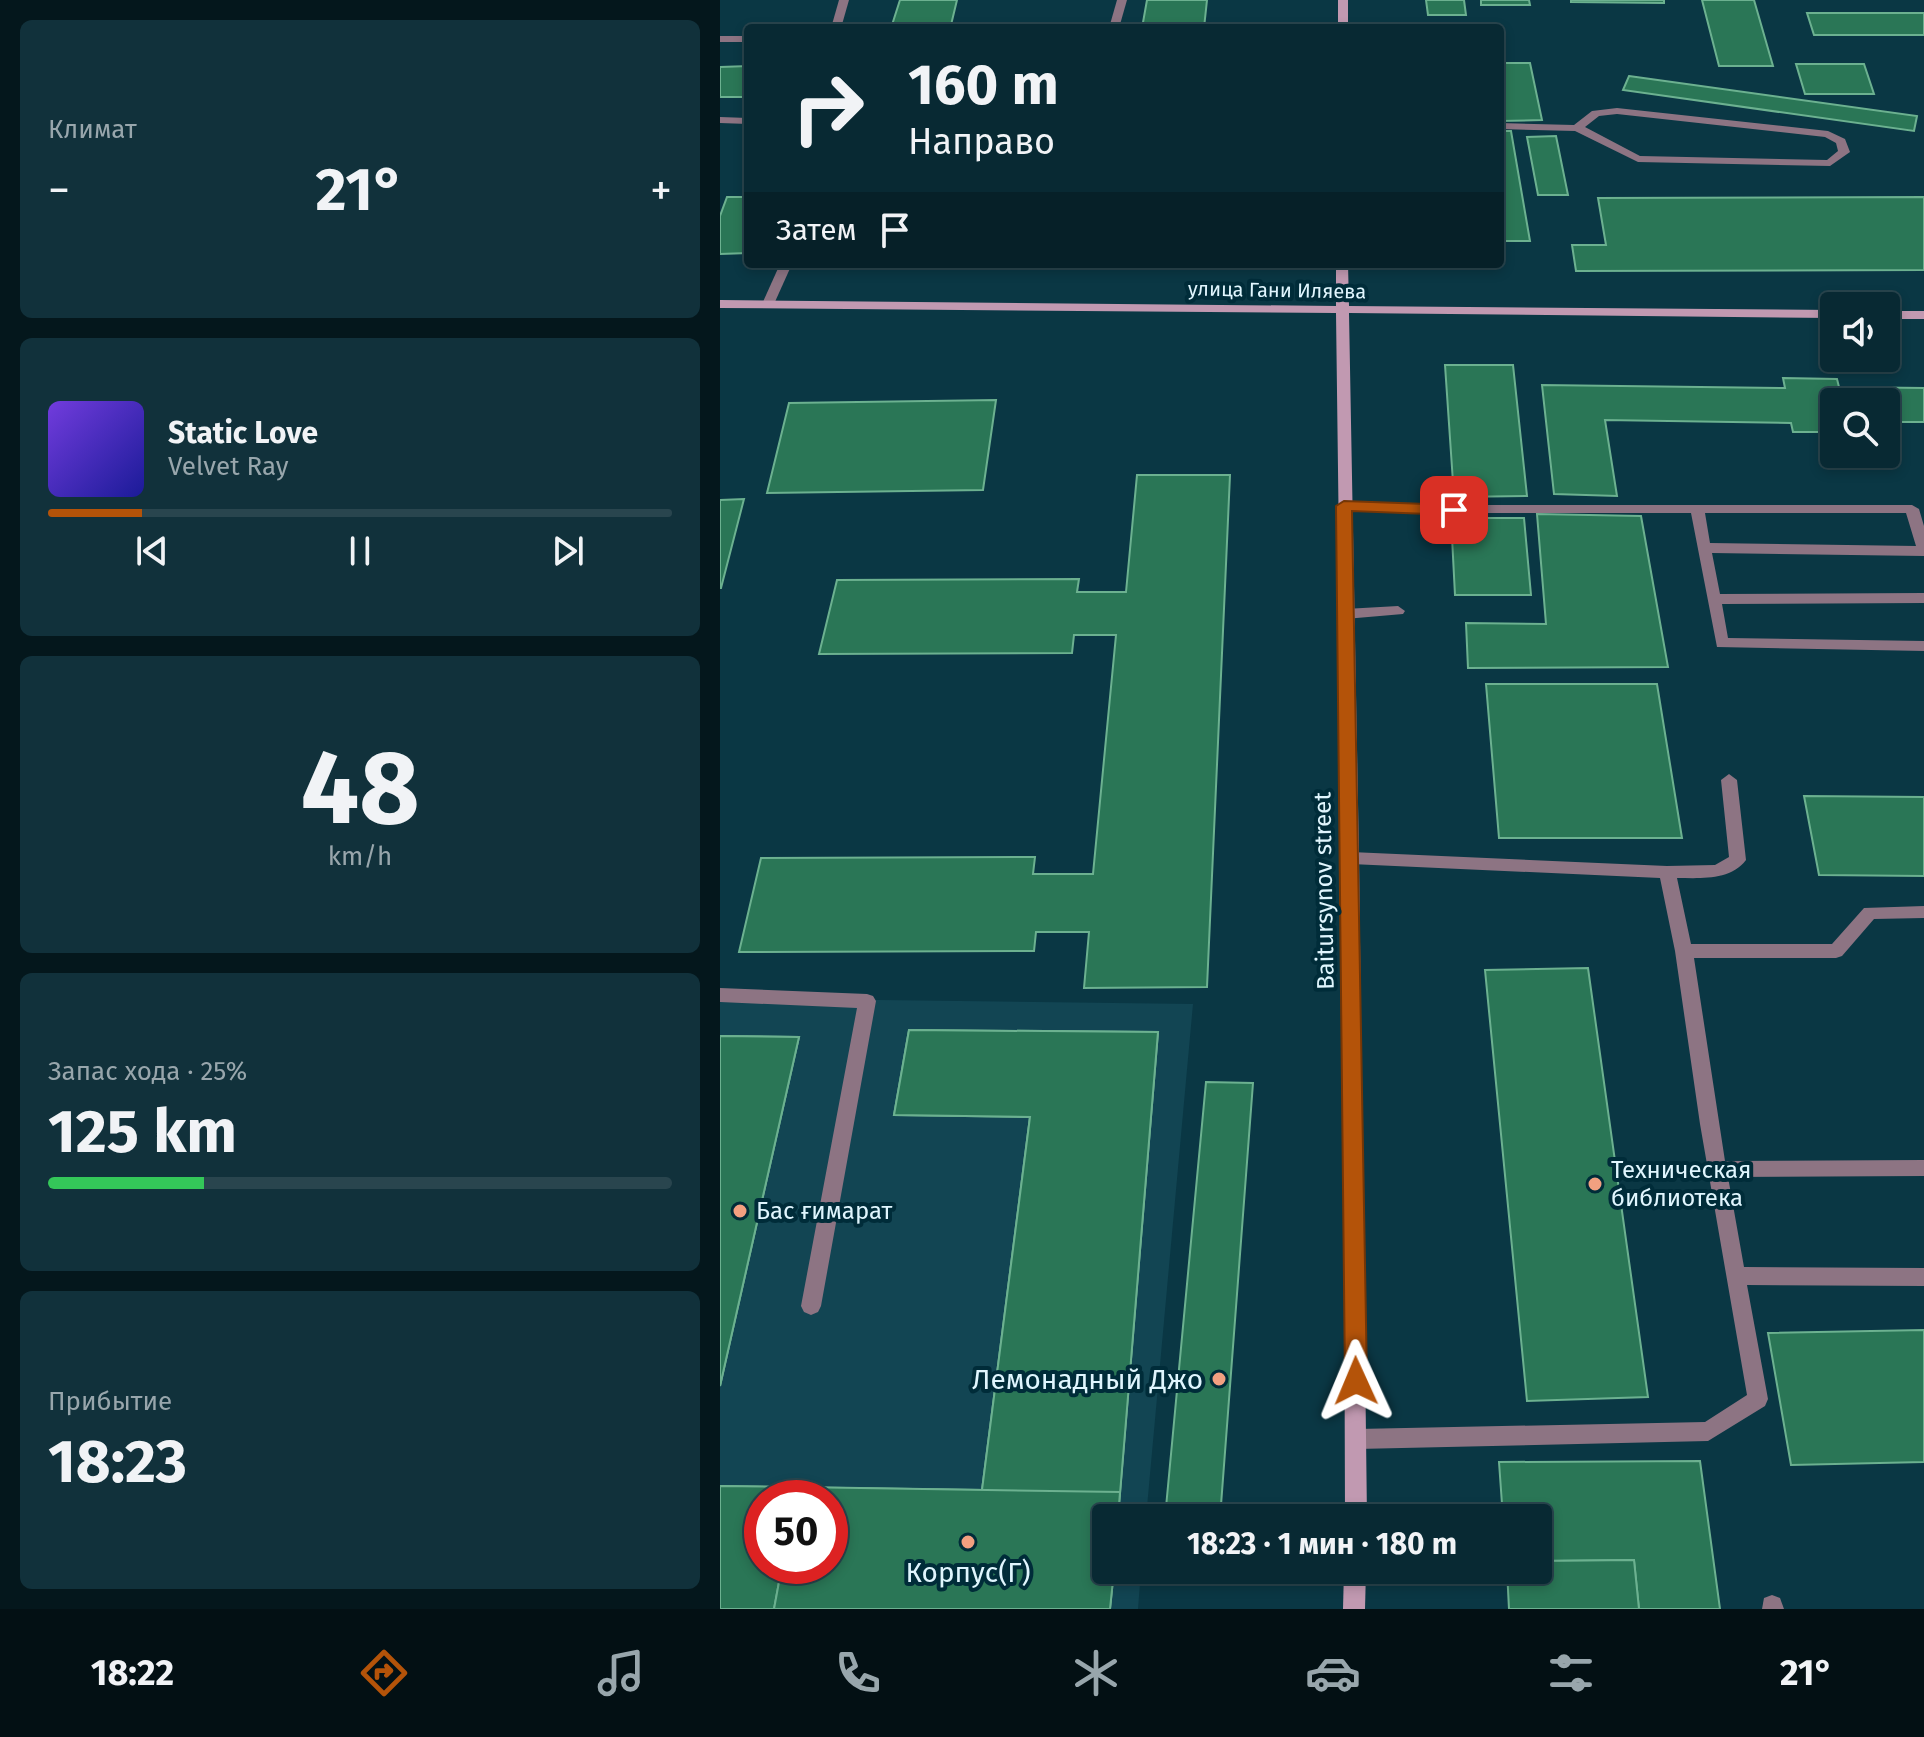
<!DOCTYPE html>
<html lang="ru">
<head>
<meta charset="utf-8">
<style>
  body { margin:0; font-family:"Fira Sans",sans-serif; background:#11313b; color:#f1f3f6; height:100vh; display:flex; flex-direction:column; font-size:30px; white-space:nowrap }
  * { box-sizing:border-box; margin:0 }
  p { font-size:26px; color:#98a6ac }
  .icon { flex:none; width:44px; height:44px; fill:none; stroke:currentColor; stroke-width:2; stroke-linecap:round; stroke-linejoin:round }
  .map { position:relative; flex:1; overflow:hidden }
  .sheet { display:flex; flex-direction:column; gap:20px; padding:20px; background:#04171c; width:720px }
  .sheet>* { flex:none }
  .guide { position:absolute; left:24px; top:24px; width:760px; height:244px; border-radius:8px; box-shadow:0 4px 12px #0003,0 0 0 2px #29454e; background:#082933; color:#f1f3f6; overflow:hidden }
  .buttons { position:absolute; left:1100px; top:292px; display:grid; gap:16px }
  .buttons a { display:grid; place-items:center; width:80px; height:80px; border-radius:8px; background:#082933; box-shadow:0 4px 12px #0003,0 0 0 2px #29454e; font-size:40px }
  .speed { position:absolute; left:24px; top:1480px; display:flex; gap:16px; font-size:40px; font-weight:700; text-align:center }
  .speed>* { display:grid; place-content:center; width:104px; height:104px; border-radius:50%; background:#082933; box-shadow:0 4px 12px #0003,0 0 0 2px #29454e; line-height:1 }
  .speed .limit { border:12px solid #d22; background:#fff; color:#111 }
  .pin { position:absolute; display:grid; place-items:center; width:68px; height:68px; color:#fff; margin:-34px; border-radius:16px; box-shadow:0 4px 12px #0006 }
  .me { position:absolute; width:88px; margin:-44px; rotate:359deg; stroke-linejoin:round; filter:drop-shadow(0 0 6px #0008) }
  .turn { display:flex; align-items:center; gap:28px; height:168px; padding:0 32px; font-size:36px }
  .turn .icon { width:104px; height:104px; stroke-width:2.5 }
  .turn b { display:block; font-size:56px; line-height:68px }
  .then { display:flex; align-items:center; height:76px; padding:0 32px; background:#0003; gap:16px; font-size:30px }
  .big { font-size:60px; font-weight:700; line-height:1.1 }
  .sheet .widget { flex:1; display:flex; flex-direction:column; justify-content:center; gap:12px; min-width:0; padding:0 28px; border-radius:12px; background:#11313b }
  .sheet .dial { align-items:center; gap:0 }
  .dial b { font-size:104px; line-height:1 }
  .song { display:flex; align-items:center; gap:24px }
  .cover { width:96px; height:96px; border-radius:12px; background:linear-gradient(135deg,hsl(260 70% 55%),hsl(240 70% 35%)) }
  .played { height:8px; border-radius:4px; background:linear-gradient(90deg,#b45309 15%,#29454e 15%) }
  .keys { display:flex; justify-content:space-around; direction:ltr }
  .heat { display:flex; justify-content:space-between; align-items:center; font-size:44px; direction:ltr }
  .charge { height:12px; border-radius:6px; background:linear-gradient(90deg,#34c759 25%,#29454e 0) }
  .trip { position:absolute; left:372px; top:1504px; width:460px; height:80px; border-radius:8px; background:#082933; box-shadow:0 4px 12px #0003,0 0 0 2px #29454e; font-weight:700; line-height:80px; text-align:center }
  .dock { display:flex; height:128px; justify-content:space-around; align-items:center; background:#031014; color:#98a6ac }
  .dock .icon { width:56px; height:56px }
  .dock .selected { color:#b45309 }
  .dock b { font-size:36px; color:#f1f3f6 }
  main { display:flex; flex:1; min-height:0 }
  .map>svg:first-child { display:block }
  .built { fill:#124553; fill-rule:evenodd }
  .building { fill:#2a7656; stroke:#6cb190; stroke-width:2; fill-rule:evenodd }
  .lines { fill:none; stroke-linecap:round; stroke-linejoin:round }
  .lane { fill:#8d7483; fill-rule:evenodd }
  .secondary { fill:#c199b1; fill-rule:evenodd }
  .route { fill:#b45309; stroke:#753606; stroke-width:2 }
  .poi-dot { fill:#f2a080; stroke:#002c39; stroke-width:3 }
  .labels { text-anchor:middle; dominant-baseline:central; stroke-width:8; stroke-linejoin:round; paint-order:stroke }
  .far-street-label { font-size:20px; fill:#e0f6fe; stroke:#002c39 }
  .street-label { font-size:24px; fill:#e0f6fe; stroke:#002c39 }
  .poi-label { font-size:24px; fill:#e0f6fe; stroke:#002c39; text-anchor:start }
  .near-poi-label { font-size:28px; fill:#e0f6fe; stroke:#002c39; text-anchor:end }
</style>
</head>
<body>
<main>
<section class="sheet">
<div class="widget"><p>Климат</p>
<div class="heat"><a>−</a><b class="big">21°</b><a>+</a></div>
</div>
<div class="widget">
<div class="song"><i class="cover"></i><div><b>Static Love</b><p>Velvet Ray</p></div></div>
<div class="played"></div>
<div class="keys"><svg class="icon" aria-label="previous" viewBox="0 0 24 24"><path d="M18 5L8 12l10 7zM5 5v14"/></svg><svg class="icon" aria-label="pause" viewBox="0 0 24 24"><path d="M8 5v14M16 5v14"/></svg><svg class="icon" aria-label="next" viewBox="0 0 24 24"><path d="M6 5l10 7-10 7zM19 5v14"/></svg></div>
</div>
<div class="widget dial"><b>48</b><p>km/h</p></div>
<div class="widget"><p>Запас хода · 25%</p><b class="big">125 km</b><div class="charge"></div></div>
<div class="widget"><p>Прибытие</p><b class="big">18:23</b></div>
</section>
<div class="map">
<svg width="1204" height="1609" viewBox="0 0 1204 1609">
  <rect width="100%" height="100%" fill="#0a3744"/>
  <path class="built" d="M0,998l473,6 -47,514h-40v52h35l-3,39h-418zM42,1498h68v68h-68z"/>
  <g class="building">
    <path d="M180,0h57l-6,25h-59z"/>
    <path d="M427,0h60l-3,28h-62z"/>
    <path d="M706,0h38l2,15h-38z"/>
    <path d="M761,0h48l1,5h-49z"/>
    <path d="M851,0h93v3l-93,-1z"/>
    <path d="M982,0h52l19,66h-54z"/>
    <path d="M1087,13h117v22h-110z"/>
    <path d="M780,63h30l12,57 -42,1z"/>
    <path d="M1076,64h68l10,30h-69z"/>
    <path d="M28,66v31h-28v-30z"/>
    <path d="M909,76l288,40 -3,15 -291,-41z"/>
    <path d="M780,131h11l19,110h-30z"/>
    <path d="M836,136l12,59h-30l-11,-58z"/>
    <path d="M7,197h21v56l-28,1v-38z"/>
    <path d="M1204,197v73l-348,1 -4,-26h34l-8,-47z"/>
    <path d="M725,365h68l14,131 -73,1z"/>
    <path d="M1063,378l54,1 2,8 85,1v34h-38v-20h-52v30h-41l-2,-9 -186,-3 12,76 -63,-2 -12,-109 243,3z"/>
    <path d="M276,400l-13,90 -216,3 22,-90z"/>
    <path d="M417,475h93l-23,512 -123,1 5,-56h-53l-2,19 -295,1 22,-94 274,-1 -2,17h60l23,-239h-42l-2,18 -253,1 18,-74 242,-1 -2,13h49z"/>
    <path d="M24,499l-23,89h-1v-88z"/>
    <path d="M817,514l104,2 27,151 -200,1 -2,-45 80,1z"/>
    <path d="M731,518h73l7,77h-76z"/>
    <path d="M766,684h171l25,154h-183z"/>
    <path d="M1084,796l120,1v79l-105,-1z"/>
    <path d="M868,968l60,429 -121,4 -42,-431z"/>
    <path d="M189,1030l249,2 -38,460 -138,-2 48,-373 -136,-2z"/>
    <path d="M189,1030l249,2 -40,486h-12v52h8l-4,39h-390v-123l262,4 48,-373 -136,-2zM42,1498h68v68h-68z"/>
    <path d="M0,1036l79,1 -79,349z"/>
    <path d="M0,1036l79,1 -79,349z"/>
    <path d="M486,1082l47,1 -33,435h-55z"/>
    <path d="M1204,1330v132l-133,3 -23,-132z"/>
    <path d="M980,1461l20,148h-81l-5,-49 -96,1v-43h-35l-4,-56z"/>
    <path d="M0,1486l77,1 -2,11h-33v68h20l-8,43h-54z"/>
    <path d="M77,1487l323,5 -2,26h-12v52h8l-4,39h-336l8,-43h48v-68h-35z"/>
    <path d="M914,1560l5,49h-130l-2,-39h31v-9z"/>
  </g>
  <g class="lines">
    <g class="lane">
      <path d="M119,0h10l-8,28h-10z"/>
      <path d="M397,0h10l-8,28h-10z"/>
      <rect x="0" y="36" width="28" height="6"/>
      <path d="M897,108l211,23 17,8 5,13 -20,14 -192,-4 -63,-31 -75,-2v-6l74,2 18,-14zM897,114l208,23 11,6 2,8 -11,9 -187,-4 -55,-29 14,-11z"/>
      <path d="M0,117l28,1v6l-28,-1z"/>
      <path d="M60,264h12l-18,40 -6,4 -4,-1 -2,-3z"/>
      <path d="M624,502l49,3h519l7,4 5,17v30l-212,-3 8,41 204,-1v10l-202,1 6,34 196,3v10l-207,-4 -26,-134h-298l-54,-4 -2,-3 2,-3zM985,513h201l10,33 -206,-3z"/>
      <path d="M678,606l7,5 -2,3 -58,5 -7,-5 7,-5z"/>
      <path d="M1009,774l8,6 9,80c-16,21 -46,18 -69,18l14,66h141l32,-36 60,-2v12l-50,1 -32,37 -6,2h-142l31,203 199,-1v16l-196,1 16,90 180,1v18l-177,-1 21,114 -3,7 -57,35 -351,8 -7,-3 -3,-7 3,-7 7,-3 348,-7 42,-27 -47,-271 -25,-173 -15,-73 -309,-14 -6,-2 -2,-4 2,-4 6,-2 316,14 48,-1 14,-8 -8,-77z"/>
      <path d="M0,988l147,6 6,2 3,5 -55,305 -3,6 -7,3 -7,-3 -3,-6 56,-298 -137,-6z"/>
      <path d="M1052,1595l8,3 4,11h-22l2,-11z"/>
    </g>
    <g class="secondary">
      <rect x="618" y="0" width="10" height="28"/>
      <path d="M616,264h12l1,42 485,4v8l-485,-5 10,545 8,660h-22l-2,-660 -7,-545 -616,-5v-8l616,6z"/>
      <rect x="1166" y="311" width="38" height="8"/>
      <path d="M624,1570h22l-1,39h-22z"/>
    </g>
  </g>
  <path class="route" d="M624,501l110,4 8,5 -8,5 -102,-4 15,870 -3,7 -8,3 -8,-3 -3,-7 -9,-875z"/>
  <g class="poi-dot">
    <circle cx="875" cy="1184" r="8"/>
    <circle cx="20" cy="1211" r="8"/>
    <circle cx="499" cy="1379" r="8"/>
    <circle cx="248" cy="1542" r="8"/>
  </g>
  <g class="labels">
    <g class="far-street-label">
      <text transform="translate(557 290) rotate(1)">улица Гани Иляева</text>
    </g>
    <g class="street-label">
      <text transform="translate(604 891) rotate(-91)">Baitursynov street</text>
    </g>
    <g class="poi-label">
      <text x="891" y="1170">Техническая<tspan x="891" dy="28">библиотека</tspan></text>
      <text x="36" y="1211">Бас ғимарат</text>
    </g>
    <g class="near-poi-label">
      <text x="483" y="1379">Лемонадный Джо</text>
      <text x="248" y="1572" text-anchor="middle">Корпус(Г)</text>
    </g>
  </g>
</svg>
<div class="buttons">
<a><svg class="icon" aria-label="sound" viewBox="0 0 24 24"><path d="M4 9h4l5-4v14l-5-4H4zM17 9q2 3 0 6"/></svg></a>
<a><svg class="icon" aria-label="search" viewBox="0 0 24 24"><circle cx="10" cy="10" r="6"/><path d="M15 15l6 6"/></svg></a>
</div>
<div class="speed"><div class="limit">50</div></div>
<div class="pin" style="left:734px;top:510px;background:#d93025"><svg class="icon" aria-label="arrive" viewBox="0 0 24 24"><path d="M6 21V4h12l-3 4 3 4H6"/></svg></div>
<svg class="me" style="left:636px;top:1381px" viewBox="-20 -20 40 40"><path d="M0-17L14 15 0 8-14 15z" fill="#b45309" stroke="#fff" stroke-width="4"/></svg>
<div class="trip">18:23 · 1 мин · 180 m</div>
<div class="guide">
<div class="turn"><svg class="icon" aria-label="right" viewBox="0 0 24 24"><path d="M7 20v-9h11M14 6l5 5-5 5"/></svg><div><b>160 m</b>Направо</div></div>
<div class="then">Затем<svg class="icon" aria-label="arrive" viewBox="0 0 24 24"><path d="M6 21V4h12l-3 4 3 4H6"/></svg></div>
</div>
</div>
</main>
<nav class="dock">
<b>18:22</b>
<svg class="icon selected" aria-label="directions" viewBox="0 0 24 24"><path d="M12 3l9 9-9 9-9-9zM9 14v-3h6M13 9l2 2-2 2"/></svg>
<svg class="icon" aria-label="music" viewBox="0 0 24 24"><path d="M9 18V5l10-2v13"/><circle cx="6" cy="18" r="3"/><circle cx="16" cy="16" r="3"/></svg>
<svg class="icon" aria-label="phone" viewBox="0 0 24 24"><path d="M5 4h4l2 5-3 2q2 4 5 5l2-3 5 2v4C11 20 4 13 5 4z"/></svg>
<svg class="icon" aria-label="climate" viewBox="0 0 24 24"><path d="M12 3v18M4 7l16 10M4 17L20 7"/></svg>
<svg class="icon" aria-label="car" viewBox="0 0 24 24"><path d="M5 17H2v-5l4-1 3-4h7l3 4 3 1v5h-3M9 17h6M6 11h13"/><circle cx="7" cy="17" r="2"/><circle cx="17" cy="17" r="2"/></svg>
<svg class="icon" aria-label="filters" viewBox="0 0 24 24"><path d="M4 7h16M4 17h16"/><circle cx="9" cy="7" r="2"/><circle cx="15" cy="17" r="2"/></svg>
<b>21°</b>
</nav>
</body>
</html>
